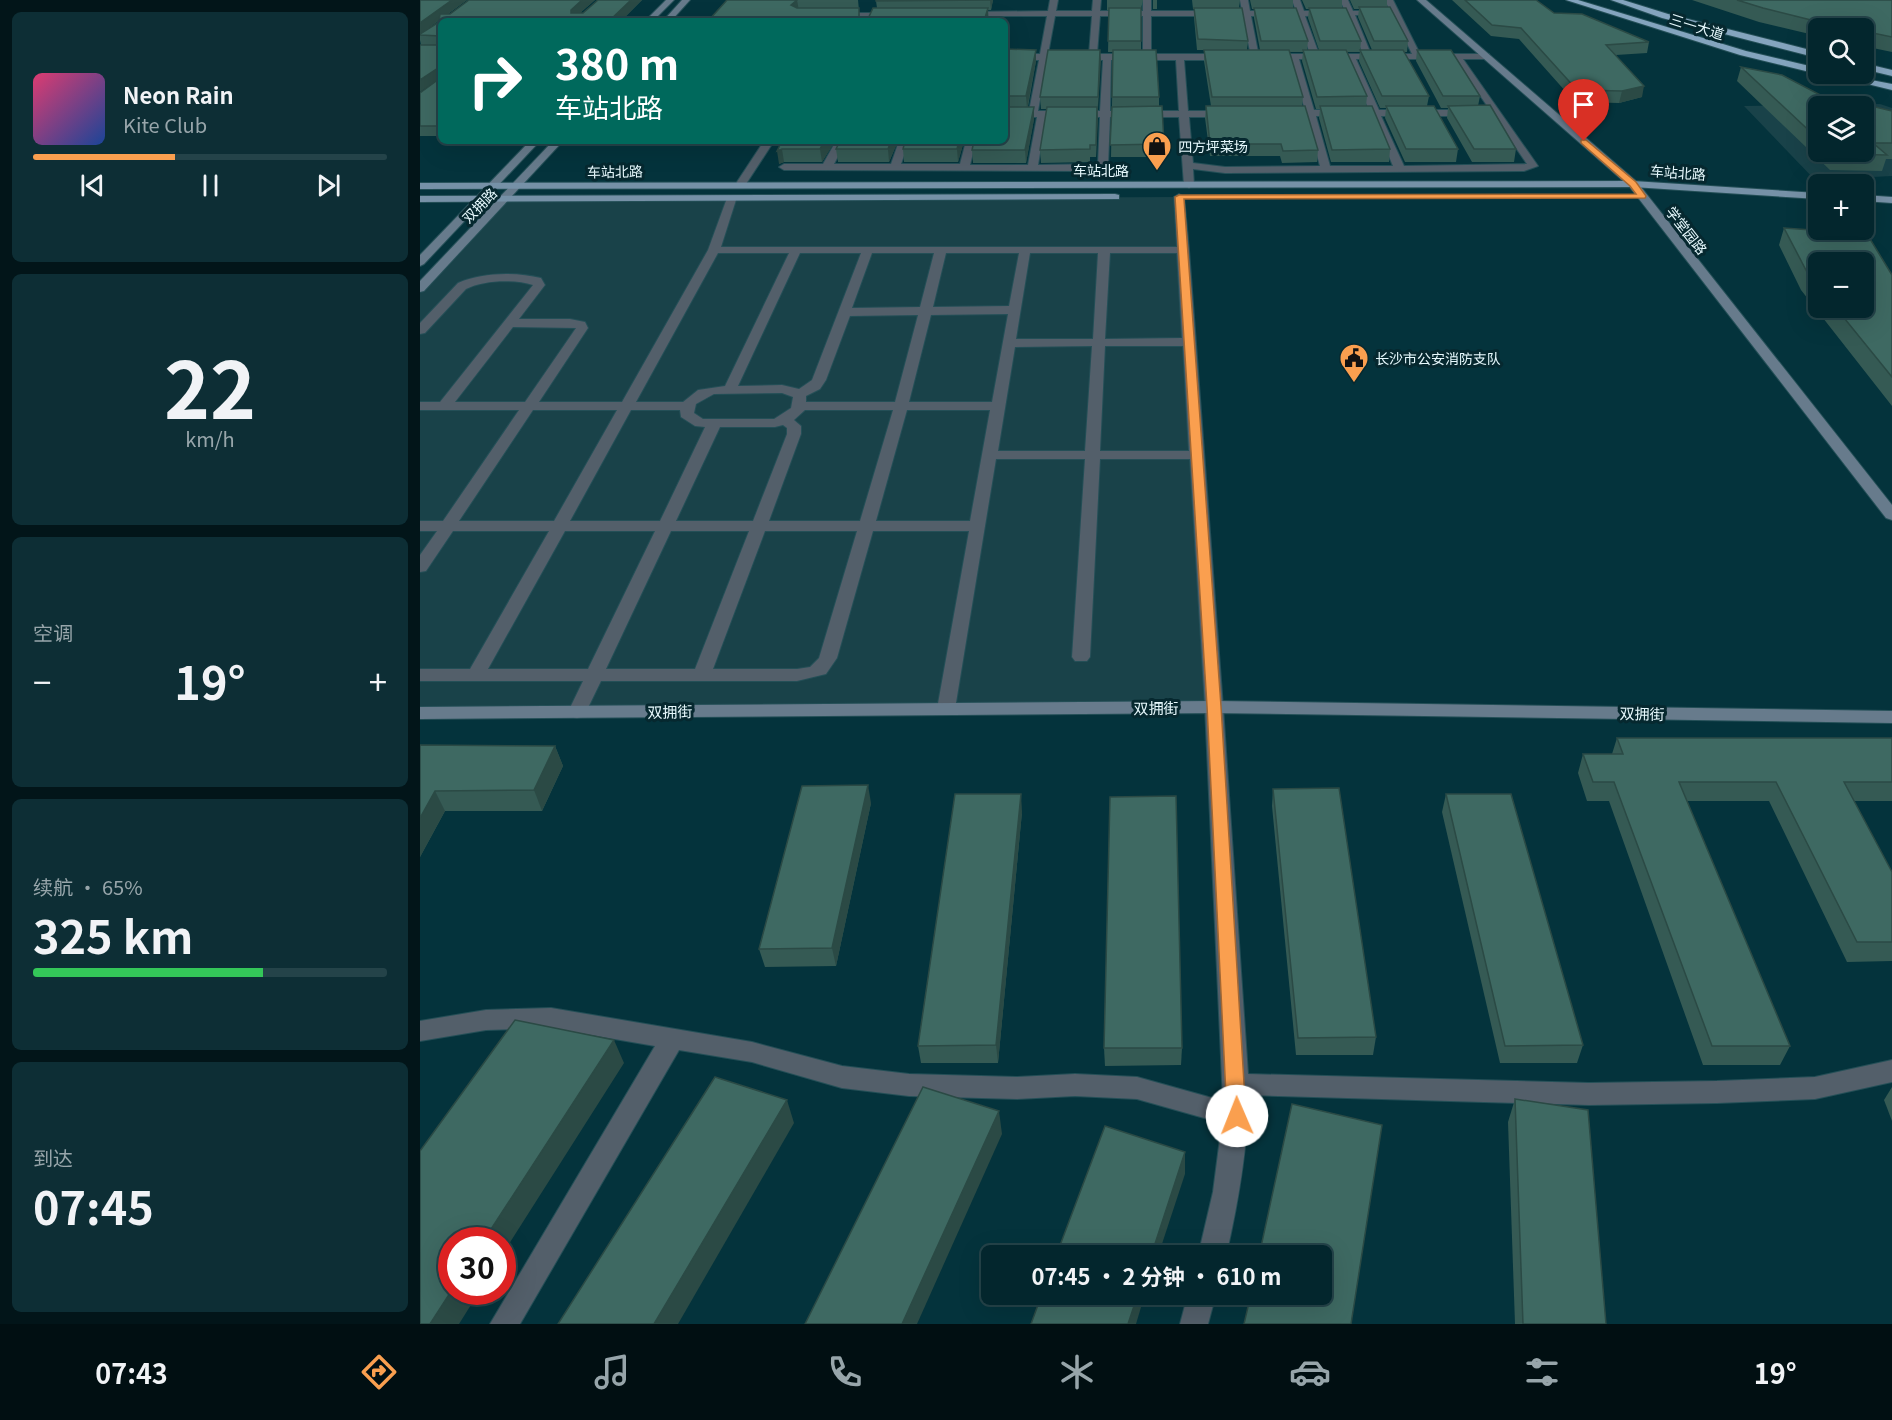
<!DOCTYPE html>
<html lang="zh">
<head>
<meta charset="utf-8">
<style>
  body { margin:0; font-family:Georgia,"Noto Sans SC",serif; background:#0d2e35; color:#f1f3f6; height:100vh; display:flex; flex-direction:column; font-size:22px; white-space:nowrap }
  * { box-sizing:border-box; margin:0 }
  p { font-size:20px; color:#97a5aa }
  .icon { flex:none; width:33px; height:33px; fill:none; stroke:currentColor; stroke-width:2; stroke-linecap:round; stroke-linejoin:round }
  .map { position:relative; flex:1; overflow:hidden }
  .panel { display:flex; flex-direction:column; gap:12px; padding:12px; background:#021519; width:420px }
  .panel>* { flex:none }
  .guide { position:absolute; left:18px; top:18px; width:570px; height:126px; border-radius:9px; box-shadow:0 6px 24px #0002,0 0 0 2px #244349; background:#00695c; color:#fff; overflow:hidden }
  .buttons { position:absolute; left:1388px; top:18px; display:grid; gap:12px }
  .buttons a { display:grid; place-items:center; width:66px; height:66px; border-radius:9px; background:#03262d; box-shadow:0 6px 24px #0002,0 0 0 2px #244349; font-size:30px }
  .speed { position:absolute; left:18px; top:1227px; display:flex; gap:12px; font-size:30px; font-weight:700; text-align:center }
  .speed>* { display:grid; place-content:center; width:78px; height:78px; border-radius:50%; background:#03262d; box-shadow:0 6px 24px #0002,0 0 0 2px #244349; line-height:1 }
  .speed .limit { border:9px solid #d22; background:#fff; color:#111 }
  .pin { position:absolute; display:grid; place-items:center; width:51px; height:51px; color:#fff; margin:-62px -26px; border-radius:50% 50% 50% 0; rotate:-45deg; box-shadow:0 0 6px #0007 }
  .pin .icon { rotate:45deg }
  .me { position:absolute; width:66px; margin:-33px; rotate:359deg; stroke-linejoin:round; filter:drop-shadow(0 0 4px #0008) }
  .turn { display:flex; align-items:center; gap:21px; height:126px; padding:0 18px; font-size:27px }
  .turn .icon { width:78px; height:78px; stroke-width:2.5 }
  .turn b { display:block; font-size:42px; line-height:51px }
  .big { font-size:45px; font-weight:700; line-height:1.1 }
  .panel .widget { flex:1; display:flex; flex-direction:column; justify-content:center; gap:9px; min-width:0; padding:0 21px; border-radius:9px; background:#0d2e35 }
  .panel .dial { align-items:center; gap:0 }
  .dial b { font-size:78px; line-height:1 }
  .song { display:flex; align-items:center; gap:18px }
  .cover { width:72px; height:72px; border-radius:9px; background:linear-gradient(135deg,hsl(340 70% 55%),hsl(220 70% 35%)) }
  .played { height:6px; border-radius:3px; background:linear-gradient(90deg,#fa9f4f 40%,#244349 40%) }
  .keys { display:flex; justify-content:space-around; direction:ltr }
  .heat { display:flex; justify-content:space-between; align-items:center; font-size:33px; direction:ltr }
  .charge { height:9px; border-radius:4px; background:linear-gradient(90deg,#34c759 65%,#244349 0) }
  .trip { position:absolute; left:561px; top:1245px; width:351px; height:60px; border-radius:9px; background:#03262d; box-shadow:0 6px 24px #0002,0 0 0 2px #244349; font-weight:700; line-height:60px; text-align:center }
  .tab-bar { display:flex; height:96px; justify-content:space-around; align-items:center; background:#010f12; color:#97a5aa }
  .tab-bar .icon { width:42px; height:42px }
  .tab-bar .selected { color:#fa9f4f }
  .tab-bar b { font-size:27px; color:#f1f3f6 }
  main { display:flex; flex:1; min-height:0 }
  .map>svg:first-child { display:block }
  .built { fill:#194249; fill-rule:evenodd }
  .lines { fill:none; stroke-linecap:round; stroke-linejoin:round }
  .street-casing { stroke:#244f57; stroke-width:2 }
  .secondary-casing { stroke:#244f57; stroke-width:2 }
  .primary-casing { stroke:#244f57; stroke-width:2 }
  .highway-casing { stroke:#244f57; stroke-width:2 }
  .street { fill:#535f6a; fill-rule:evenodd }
  .secondary { fill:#677b8c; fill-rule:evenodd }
  .primary { fill:#7691a7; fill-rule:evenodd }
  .highway { fill:#84a4be; fill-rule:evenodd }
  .wall { fill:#355a54; fill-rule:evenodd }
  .shaded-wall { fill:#2b4a45 }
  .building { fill:#3e6962; stroke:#2b4a45; stroke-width:1.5 }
  .route { fill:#fa9f4f; stroke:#a26733; stroke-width:1.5 }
  .labels { text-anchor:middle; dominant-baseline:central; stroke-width:6; stroke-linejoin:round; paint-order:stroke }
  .far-street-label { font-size:14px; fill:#e7f9fd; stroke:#06282f }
  .far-poi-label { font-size:14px; fill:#e7f9fd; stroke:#06282f; text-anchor:start }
  .street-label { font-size:15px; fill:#e7f9fd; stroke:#06282f }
</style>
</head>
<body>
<main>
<section class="panel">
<div class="widget">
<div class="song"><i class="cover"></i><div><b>Neon Rain</b><p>Kite Club</p></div></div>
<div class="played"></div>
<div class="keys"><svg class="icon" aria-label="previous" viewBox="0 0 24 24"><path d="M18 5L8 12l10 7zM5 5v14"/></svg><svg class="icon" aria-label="pause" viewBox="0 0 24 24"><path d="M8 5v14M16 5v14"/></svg><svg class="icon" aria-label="next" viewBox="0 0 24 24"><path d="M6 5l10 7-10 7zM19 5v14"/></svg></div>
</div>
<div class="widget dial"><b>22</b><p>km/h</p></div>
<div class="widget"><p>空调</p>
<div class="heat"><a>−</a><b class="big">19°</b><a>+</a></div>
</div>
<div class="widget"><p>续航 · 65%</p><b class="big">325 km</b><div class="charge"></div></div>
<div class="widget"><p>到达</p><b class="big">07:45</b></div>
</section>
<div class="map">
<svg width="1472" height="1324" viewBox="0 0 1472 1324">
  <rect width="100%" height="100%" fill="#04333c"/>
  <g class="built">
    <path d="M1460,104l12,4v68l-77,4 -71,-74zM1398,106h45v46h-45z"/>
    <path d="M759,197l35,510 -794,6v-422l84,-91z"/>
  </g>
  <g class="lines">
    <g class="street-casing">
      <g id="street">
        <path d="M630,0h8l-2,11h36l1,-11h8l-1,11h43v-11h8v11h91l-2,-11h8l2,11h46l-4,-11h8l4,11h41l-5,-11h8l5,11h37l-5,-11h8l27,54h69v4l-3,1h-23l75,107 -14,5 -299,2 -32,-4 1,16 -5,3 -5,-3 -5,-68h-69l-2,49 -19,5 -305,-1 -5,-3 5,-3h39l13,-23h10l-12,23h57l8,-23h10l-8,23h59l6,-23h10l-6,24h58l9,-48h-32v-6h24l10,-51h-34v-6h35l7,-38h-82l-4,-2 4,-2 83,-1zM927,15l16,39h-44l-14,-38zM935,15h38l19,39h-41zM635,16h37l-3,38h-41zM680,16h43v38h-46zM731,16h92l8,41 4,3 4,-3 -8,-41h46l13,38h-41l-4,3 4,3 21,-1 15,51h-22l-5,3 5,3h23l14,50 -95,1 -32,-4 -4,-46h39l5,-3 -5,-3h-40l-4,-51h45l4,-3 -4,-3h-78zM879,59h48l22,51h-55zM936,59h99l72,105 -123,2 -23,-50h90l5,-3 -5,-3h-92zM627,60h56l-3,51h-62zM691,60h65l3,51h-69zM896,116h56l21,50h-63zM626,117h54l-2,47 -60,1z"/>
        <path d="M416,13h57l4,2 -4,2h-60v-4z"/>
        <path d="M344,141h10l-30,46h-8l-1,-2z"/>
        <path d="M759,194l5,3 5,53 34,457 25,367 341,9 128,-2 98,-4 77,-17v22l-77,17 -98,4 -128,2 -341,-10c0,53 -10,108 -22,161h-28l15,-64 9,-69 -85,-24 -62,-3 -58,3 -108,-3 -67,-8 -90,-26 -73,-12 -159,274h-30l165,-278 -104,-18 -65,2 -66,11v-20l66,-11 65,-2 201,34 90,24 67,8 108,3 58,-3 62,3 86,24 -18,-394 -15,-248h-90l-10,198 -3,4h-12l-3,-4 13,-198h-89l-41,250 -2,4 -7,2 -7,-2 -2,-4 32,-178h-96l-36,127 -11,16 -29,7h-196l-17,35 -7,2 -7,-2 -2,-4 15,-31h-163v-12h50l79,-138h-96l-27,40 -6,1v-17l17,-24h-17v-10h23l76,-111h-99v-8h20l93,-117c-19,-6 -49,-5 -67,4l-41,44 -5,1v-11l38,-40c24,-11 58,-11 83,-5l4,7 -26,34h51l15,3 3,6 -49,74h83l86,-152 19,-52h8l1,2 -15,47h456l-3,-50zM298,253h71l-64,133 -27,4 -15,12h-47zM380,253h61l-49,127 -13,9 -17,-4 -44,1zM452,253h62l-14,54 -68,1zM526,253h73l-10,53 -76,1zM610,253h68l-5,86h-77zM690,253h67l5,85 -77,1zM588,314l-16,88h-83l22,-87zM498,315l-23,87h-89v-6l14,-7 6,-9 24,-64zM93,327l63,1 -51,74h-70zM672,346l-7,105h-87l17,-104zM685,346h78l6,105h-89zM362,393l11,4 -2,11 -17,11h-71l-9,-6 2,-9 18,-10zM113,410h84l-63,111h-95zM211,410h49l1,7 14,9 10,1 -45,94h-90zM385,410h88l-33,111h-91l32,-87v-8l-7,-6zM487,410h83l-20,111h-94zM363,425l4,3v6l-34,87h-77l44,-94h55zM145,531h90l-67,138h-100zM251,531h78l-54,138h-89zM345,531h92l-38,127 -9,9 -13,2h-84z"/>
        <path d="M768,1294h28l-8,30h-28z"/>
      </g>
    </g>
    <g class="secondary-casing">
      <g id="secondary">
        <path d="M246,0h8l-21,21h-8z"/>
        <path d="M262,0h8l-19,21h-8z"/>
        <path d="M997,0h9l211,182 255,323v15l-6,-2 -257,-332z"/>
        <path d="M110,141h10l-116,123 -4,2v-11z"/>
        <path d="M133,141h10l-139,150 -4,1v-11z"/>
        <path d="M794,701l678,10v12l-678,-10 -794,6v-12z"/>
      </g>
    </g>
    <g class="primary-casing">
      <g id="primary">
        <path d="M1213,181l185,12v6l-185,-12 -1213,2v-6z"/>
        <path d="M695,194l4,1v4l-699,3v-6z"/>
        <path d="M1443,195l29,2v6l-29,-2z"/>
      </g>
    </g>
    <g class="highway-casing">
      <g id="highway">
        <path d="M1146,0h12l168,51 72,17v6l-78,-19z"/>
        <path d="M1191,0h12l45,14 150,38v6l-156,-40z"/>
        <path d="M1443,63l29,7v6l-29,-7z"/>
        <path d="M1406,74h14l52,10v6z"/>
      </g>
    </g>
    <use href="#street" class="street"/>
    <use href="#secondary" class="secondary"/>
    <use href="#primary" class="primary"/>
    <use href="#highway" class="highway"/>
  </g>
  <g class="wall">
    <path d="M0,0h47l-19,14 147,-14 -15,13h3l15,-13h44l-21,21h-180v115h-21v-43l10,-7 -10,-46zM20,20l-1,2 -17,11 12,-9z"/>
    <path d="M307,0h131l2,21h-152z"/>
    <path d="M573,0l-2,10h-3l1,9 -112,-11 -1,-7z"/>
    <path d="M687,0h36l-2,9v41l18,47v9l5,38v13h-53l2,-105h-5l1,-42h-2z"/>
    <rect x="733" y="0" width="4" height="9"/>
    <path d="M772,0h48l-1,8 9,33 -1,9h13l-6,-32v-9h-2l-2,-9h43v8l15,33 -1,9h12l-11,-32 1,-9h-3l-4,-9h40v8l19,33 -1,11h-13l20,44 -1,10 24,43 -1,13h-58l-12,-44 1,-9h-4l-14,-48 1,-9h-14l14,45 -1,9 16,44 -1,12 -35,1 -2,-7h-70l-5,-38 1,-12h5l-7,-45v-11h-7l-3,-32v-9h-1z"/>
    <path d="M930,0h37v7l21,34 -1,11h-3l25,44 -2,10 31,43 -2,13h-51l-20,-44 1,-10h-6l-21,-47 1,-11h12l-14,-33 1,-8h-5z"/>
    <path d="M1032,0h84l18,13 95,29 -2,11 -31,2 26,42 -23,6 -44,-1 -56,-63 -28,-3z"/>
    <path d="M1272,0h200v52l-29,-6v-18h-45v8l-59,-14z"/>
    <path d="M585,49l31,12 -8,46h6v12l-8,44h-53l-1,-13 33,-9z"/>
    <path d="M680,50l-4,107h-6v5l-49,1 -1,-13 7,-41h-6l-1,-12z"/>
    <path d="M997,50l63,46 -2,10 38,43 -2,13h-42l-25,-44 1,-10h-7l-25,-47z"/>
    <path d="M1321,67l85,31 66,13v48h-6l-4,12 -52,-1 -93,-89zM1398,106l45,46h-45z"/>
    <path d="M362,141h53l-13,21h-38l-5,2z"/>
    <path d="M478,141l-9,21h-51l-2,-13z"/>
    <path d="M544,141l-6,21h-54l-1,-13z"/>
    <path d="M1364,228l108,47v131l-91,-116 -22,-45zM1398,262l45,46h-45z"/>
    <path d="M1197,738h275v63h-38l38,71v89l-45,1 -78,-161h-82l103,245 -10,19h-77l-94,-264h-22l-9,-28 5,-19h29z"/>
    <path d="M0,745l135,1 8,20 -21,45h-97l-25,46z"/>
    <path d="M853,789l103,248 -3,18h-77l-24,-249z"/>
    <path d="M1026,794l137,251 -6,18h-77l-58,-251z"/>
    <path d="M451,803l-35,163 -71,1 -6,-18z"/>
    <path d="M602,812l-24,251h-77l-3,-17z"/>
    <path d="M684,1048h78l-1,17 -76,1z"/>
    <path d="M1472,1087v34l-8,-21z"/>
    <path d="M1095,1099l91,225h-91l-7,-202z"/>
  </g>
  <g class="shaded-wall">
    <path d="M32,0h15l-47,34v-11z"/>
    <path d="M162,0h13l-22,19 -2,-6v-3z"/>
    <path d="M211,0h11l-21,21h-12z"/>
    <path d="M377,0l2,11 -8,-6z"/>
    <path d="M570,0h3l-2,10z"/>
    <path d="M568,8v13h-4z"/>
    <path d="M616,50v11l-9,48 -1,-13z"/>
    <path d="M680,50l1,11 -3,48v-12z"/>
    <path d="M18,68l3,10 -21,14v-12z"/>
    <path d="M1224,86l-2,11 -23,6 3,-12z"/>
    <path d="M614,107v12l-8,44 -1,-13z"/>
    <path d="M677,107l1,12 -2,38v-12z"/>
    <path d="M404,141h11l-13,21 -2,-13z"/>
    <path d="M471,141h7l-9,21 -1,-13z"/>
    <path d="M539,141h5l-6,21 -1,-13z"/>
    <path d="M362,149l2,13 -5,2 -2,-13z"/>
    <path d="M135,746l8,20 -21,45 -8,-21z"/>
    <path d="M448,785l3,18 -35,163 -4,-18z"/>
    <path d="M15,791l10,20 -25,46v-39z"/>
    <path d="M601,794l1,18 -24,251 -2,-18z"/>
    <path d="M194,1040l10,23 -122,192v-15h-18z"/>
    <path d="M367,1100l7,23 -116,201h-24z"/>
    <path d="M579,1111l3,23 -85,190h-15z"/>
    <path d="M765,1152v22l-27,82h-7z"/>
    <path d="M32,1290v2h27l-20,32h-29z"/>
    <path d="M718,1294h7l-9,30h-8z"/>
  </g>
  <g class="building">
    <path d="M0,0h32l-32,23z"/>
    <path d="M49,0h113l-11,10v3h12l15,-13h33l-22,21h-168v105h-21v-33l19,-14 -1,-11 -18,12v-35h20v-9l-20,-1v-1l19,-12 1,-8h10z"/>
    <path d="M307,0h70l-6,5 6,3h62v13h-151z"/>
    <path d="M456,0h114l-114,1z"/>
    <path d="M1045,0h71l18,13 28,1 67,28 -43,3 38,41 -22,5 -45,-1 -56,-62 -29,-3z"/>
    <path d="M1317,0h155v37l-29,-6v-3h-13l-39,-8 -48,-12z"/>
    <path d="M939,7h31l18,34h-34z"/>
    <path d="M453,8h115l-4,13h-117z"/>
    <path d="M689,8h32v33h-33z"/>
    <path d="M774,8h48l6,33 -50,-2z"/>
    <path d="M834,8h42l12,33h-47z"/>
    <path d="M889,8h37l15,33h-41z"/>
    <path d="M585,49l31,1 -10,46h-21z"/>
    <path d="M628,50h52l-2,47h-58z"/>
    <path d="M693,50h43l3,47h-47z"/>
    <path d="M784,50h85l14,47h-91z"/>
    <path d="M883,50h43l21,46 -50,1z"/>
    <path d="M940,50h43l26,46h-47z"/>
    <path d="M997,50h34l29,46h-37z"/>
    <path d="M1321,67l41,8 44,23h12l54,13v32h-19l14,12 -52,-1 -3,-2h31v-46h-45v33z"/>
    <path d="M1070,105l26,44h-42l-26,-43z"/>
    <path d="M742,106l2,38 -54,1 2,-38z"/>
    <path d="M786,106h99l13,44 -35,1 -2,-7h-71z"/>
    <path d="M900,106h52l18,43 -58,1z"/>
    <path d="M966,106h48l24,43h-52z"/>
    <path d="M585,107h29l-9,43h-53l2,-9h31z"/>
    <path d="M627,107h50l-1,38h-6v4l-50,1z"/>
    <path d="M362,141h42l-4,8h-38l-5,2z"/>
    <path d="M420,141h51l-3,8h-52z"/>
    <path d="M485,141h54l-2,8h-54z"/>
    <path d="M1364,228l83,6 25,41v102l-56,-69h27v-46h-45v24l-11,-14z"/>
    <path d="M1197,738h275v44h-48l48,90v70h-35l-81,-160h-97l111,264h-78l-98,-264h-21l-10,-28h40z"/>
    <path d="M0,745l135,1 -21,44 -99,1 -15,27z"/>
    <path d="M448,785l-36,163 -73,1 43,-163z"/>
    <path d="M919,788l37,249 -78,1 -25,-249z"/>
    <path d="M535,794h66l-25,251 -78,1z"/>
    <path d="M1026,794h65l72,251 -78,1z"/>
    <path d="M756,796l6,252h-78l6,-251z"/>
    <path d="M95,1020l99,20 -130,200h-32v50l-22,34h-10v-173z"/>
    <path d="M295,1077l72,23 -133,224h-96z"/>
    <path d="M503,1087l76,24 -97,213h-97z"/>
    <path d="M1095,1099l73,11 18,214h-83z"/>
    <path d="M872,1104l90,21 -31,199h-107l7,-30h71v-38h-63z"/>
    <path d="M685,1126l80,26 -34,104h-95z"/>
    <path d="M622,1294h96l-10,30h-97z"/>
  </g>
  <path class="route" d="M1161,140h5l50,42 10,14 -1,2 -461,1 37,507 25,410 -3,6 -6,2 -7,-2 -3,-6 -20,-410 -32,-509 4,-2 457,-1 -6,-8 -49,-43z"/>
  <defs>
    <g id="shop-pin" transform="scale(1.5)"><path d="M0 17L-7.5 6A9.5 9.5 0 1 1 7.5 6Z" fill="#fa9f4f" stroke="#06282f"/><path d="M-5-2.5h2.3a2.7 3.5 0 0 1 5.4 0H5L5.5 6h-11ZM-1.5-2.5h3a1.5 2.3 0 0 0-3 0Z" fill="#111"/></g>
    <g id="civic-pin" transform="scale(1.5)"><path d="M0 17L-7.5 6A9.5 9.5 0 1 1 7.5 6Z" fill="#fa9f4f" stroke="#06282f"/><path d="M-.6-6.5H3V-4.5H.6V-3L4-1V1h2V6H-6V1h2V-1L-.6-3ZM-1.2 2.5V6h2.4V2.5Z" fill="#111"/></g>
  </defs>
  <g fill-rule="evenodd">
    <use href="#shop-pin" x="737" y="146"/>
    <use href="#civic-pin" x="934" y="358"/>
  </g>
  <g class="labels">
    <g class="far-street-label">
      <text transform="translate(1277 26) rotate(17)">三一大道</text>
      <text x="681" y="170">车站北路</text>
      <text transform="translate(195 171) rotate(-1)">车站北路</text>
      <text transform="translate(1258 172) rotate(4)">车站北路</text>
      <text transform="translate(59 205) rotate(-46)">双拥路</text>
      <text transform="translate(1267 230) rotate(52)">学堂园路</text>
    </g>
    <g class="far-poi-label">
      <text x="758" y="146">四方坪菜场</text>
      <text x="955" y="358">长沙市公安消防支队</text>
    </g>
    <g class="street-label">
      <text x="736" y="707">双拥街</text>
      <text transform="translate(250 711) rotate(-1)">双拥街</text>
      <text transform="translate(1222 713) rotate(1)">双拥街</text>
    </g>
  </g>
</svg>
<div class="buttons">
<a><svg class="icon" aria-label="search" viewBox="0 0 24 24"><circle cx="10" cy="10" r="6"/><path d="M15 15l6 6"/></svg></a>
<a><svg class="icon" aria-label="layers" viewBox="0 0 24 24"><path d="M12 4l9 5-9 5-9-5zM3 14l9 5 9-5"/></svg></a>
<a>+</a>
<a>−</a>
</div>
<div class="speed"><div class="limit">30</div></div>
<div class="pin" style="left:1164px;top:141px;background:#d93025"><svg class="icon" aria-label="arrive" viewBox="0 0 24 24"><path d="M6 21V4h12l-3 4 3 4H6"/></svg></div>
<svg class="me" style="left:817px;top:1116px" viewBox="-20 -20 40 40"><circle r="19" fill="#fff"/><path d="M0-13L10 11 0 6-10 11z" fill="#fa9f4f"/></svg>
<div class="trip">07:45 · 2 分钟 · 610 m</div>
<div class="guide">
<div class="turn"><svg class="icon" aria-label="right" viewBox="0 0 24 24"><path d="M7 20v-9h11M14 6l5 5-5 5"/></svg><div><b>380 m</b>车站北路</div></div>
</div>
</div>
</main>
<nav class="tab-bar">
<b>07:43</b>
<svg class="icon selected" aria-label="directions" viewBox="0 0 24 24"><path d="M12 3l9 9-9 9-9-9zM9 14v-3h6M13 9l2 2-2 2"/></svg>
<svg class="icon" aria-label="music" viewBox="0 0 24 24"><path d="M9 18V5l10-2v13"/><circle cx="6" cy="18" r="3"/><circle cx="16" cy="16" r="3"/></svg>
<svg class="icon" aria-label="phone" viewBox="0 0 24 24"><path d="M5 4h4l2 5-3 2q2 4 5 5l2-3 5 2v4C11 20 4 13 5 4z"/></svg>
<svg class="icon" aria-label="climate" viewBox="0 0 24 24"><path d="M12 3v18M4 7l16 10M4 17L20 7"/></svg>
<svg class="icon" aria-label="car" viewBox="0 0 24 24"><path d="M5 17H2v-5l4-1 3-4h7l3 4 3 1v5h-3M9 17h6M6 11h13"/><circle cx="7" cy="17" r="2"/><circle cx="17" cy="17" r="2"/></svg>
<svg class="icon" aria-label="filters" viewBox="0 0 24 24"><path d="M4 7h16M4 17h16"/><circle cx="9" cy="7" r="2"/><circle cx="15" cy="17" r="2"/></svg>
<b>19°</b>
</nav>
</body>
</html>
